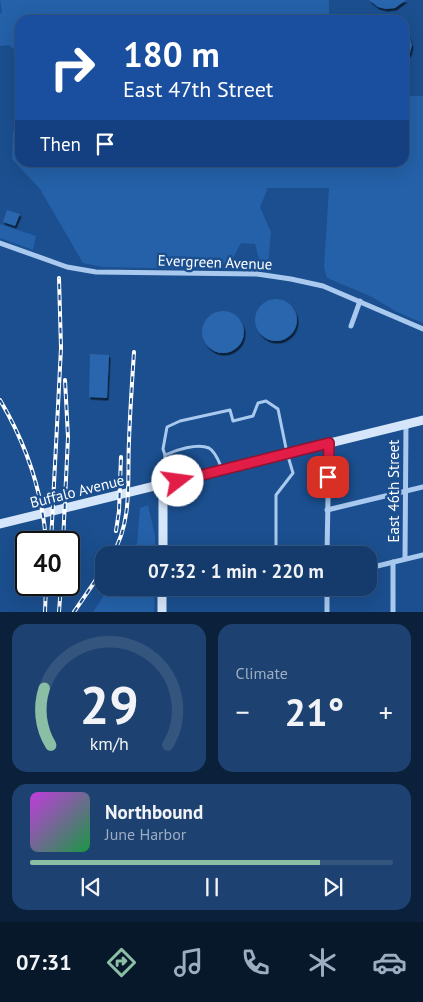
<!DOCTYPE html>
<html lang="en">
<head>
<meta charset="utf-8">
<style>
  body { margin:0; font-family:"PT Sans",sans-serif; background:#1d4271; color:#f1f3f6; height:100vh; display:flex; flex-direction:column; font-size:19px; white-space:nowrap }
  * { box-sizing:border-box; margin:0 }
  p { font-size:16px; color:#9dadc1 }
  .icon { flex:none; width:28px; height:28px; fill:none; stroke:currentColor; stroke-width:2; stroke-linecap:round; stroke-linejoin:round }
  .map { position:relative; height:612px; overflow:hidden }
  .side { display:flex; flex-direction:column; gap:12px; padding:12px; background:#0b203b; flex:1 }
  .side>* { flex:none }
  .banner { position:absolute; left:15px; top:15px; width:394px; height:152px; border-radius:15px; box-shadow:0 5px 20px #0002,0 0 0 1px #33557e; background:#1a4fa0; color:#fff; overflow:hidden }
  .speed { position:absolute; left:15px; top:531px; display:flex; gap:10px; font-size:25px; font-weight:700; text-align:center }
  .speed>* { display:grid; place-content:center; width:65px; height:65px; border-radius:50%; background:#143b6b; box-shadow:0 5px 20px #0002,0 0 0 1px #33557e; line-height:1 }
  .speed .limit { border:2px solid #111; border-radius:8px; background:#fff; color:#111 }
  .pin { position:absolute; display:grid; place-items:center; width:42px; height:42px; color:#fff; margin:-21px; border-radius:10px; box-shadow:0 2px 8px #0006 }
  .me { position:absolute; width:55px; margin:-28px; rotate:75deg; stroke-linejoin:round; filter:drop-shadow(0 0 4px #0008) }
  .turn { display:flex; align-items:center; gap:18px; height:105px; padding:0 25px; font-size:22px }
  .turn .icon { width:65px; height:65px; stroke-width:2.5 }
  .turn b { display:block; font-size:35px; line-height:42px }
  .then { display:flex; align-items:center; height:48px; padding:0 25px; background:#0003; gap:10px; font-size:19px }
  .big { font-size:38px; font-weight:800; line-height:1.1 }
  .side .widget { flex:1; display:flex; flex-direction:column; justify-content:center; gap:8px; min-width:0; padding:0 18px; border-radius:15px; background:#1d4271 }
  .side .dial { align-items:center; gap:0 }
  .dial svg { height:130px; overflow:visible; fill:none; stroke:#33557e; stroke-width:7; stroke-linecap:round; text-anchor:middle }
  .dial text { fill:#f1f3f6; stroke:none }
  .song { display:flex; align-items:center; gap:15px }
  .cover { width:60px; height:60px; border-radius:8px; background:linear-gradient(135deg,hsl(290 70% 55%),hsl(140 70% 35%)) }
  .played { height:5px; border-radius:2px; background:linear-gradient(90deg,#8abfa5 80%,#33557e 80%) }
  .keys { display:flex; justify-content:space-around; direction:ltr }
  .heat { display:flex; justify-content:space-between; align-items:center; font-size:28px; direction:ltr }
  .side .tiles { flex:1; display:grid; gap:12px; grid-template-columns:1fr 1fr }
  .widget:last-child { grid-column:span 2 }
  .trip { position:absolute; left:95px; top:546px; width:282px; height:50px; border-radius:15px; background:#143b6b; box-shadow:0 5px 20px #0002,0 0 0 1px #33557e; font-weight:800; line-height:50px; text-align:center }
  .dock { display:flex; height:80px; justify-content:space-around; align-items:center; background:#08182b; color:#9dadc1 }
  .dock .icon { width:35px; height:35px }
  .dock .current { color:#8abfa5 }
  .dock b { font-size:22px; color:#f1f3f6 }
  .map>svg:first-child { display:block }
  .green { fill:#2461a8 }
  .building { fill:#2a66ad; filter:url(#shadow) }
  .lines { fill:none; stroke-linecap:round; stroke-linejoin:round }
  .lane { stroke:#a9c9ee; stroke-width:3 }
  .street { stroke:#a9c9ee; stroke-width:5 }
  .secondary { stroke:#d6e6fa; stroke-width:9 }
  .rail-casing { stroke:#fff; stroke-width:4 }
  .rail { stroke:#1b4f8f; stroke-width:2; stroke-dasharray:5.5; stroke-linecap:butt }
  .route-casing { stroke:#92132f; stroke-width:12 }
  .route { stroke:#e11d48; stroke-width:9 }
  .labels { text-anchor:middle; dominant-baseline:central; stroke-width:5; stroke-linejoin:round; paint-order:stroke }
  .street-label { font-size:15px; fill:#fff; stroke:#1b4f8f }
</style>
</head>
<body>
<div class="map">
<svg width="423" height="612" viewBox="0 0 423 612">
  <defs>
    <filter id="shadow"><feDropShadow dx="1.5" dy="2.5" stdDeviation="0" flood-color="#0009"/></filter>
  </defs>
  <rect width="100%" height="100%" fill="#1b4f8f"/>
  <g class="green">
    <path d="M0,0h329v20h-309v34l-11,-9 -9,1v-32l2,-2z"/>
    <path d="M404,96h19v227l-26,-11 -27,-16 -43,-18 -3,-11 5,-79h-61l-8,19 11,25 -3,34h-7l-6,-22 -14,-1 -10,19 -30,7 -99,-2 -19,-4 -43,-74 -28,-30 1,-26 7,-12v41h384z"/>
    <path d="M0,224l36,12 -3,14 -33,-12z"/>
    <path d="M148,505l7,31v19h-25l7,-11 3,-36z"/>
    <path d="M109,588h46l-1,24h-61z"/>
  </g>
  <g class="building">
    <path d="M369,0h37l-11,8 -9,1 -8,-2z"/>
    <path d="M404,28l5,9 3,8 -2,8 -6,10z"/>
    <path d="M7,210l13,4 -5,12 -12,-4z"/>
    <circle cx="276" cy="320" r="21"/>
    <circle cx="223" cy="332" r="21"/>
    <path d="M90,354l19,1 -2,43 -18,-1z"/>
  </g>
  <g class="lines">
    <g class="lane">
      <path d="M165,455l-2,-6 4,-22 13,-6 50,-11 3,11 20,-5 5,-13 8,-2 12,8 9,44 6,20 -17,22v60"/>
      <path d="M163,484l2,-29c11,-5 32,-12 44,-7 7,4 10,14 13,21"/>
    </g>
    <g class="street">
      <path d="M0,243l67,24 29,5 161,2 34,5 32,7 14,6 86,37"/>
      <path d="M351,326l9,-25"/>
      <path d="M327,510l96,-23"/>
      <path d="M327,555l2,-112"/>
      <path d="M405,559l1,-135"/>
      <path d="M369,568l54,-13"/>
      <path d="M327,612v-24"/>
      <path d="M393,612v-50"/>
    </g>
    <g class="secondary">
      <path d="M0,524l423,-104"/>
      <path d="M163,555v-70"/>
      <path d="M162,612v-24"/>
    </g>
    <g class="rail-casing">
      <g id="rail">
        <path d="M0,400c25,42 42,91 46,140"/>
        <path d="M116,531l3,-20 2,-54"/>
        <path d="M51,542l10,-194 -2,-70"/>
        <path d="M63,542l5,-105 -3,-57"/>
        <path d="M112,555c21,-34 15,-75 17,-114 1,-29 3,-59 5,-89"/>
        <path d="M45,612l1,-27"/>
        <path d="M59,612l2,-27"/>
        <path d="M74,612l30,-44"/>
      </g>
    </g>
    <use href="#rail" class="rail"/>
  </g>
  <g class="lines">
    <g class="route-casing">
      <path id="route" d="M178,481l151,-38 -1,34"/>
    </g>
    <use href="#route" class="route"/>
  </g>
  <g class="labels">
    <g class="street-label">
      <text transform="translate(215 262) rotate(2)">Evergreen Avenue</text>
      <text transform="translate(77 491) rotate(-14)">Buffalo Avenue</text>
      <text transform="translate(393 491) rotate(-90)">East 46th Street</text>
    </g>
  </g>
</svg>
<div class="speed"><div class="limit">40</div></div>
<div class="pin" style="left:328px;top:477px;background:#d93025"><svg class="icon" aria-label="arrive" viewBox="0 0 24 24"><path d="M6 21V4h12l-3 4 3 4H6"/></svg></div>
<svg class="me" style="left:178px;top:481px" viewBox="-20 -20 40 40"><circle r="19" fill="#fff"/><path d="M0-13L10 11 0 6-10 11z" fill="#e11d48"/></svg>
<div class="trip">07:32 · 1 min · 220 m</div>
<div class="banner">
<div class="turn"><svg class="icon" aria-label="right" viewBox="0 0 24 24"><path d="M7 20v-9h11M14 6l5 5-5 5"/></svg><div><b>180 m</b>East 47th Street</div></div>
<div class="then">Then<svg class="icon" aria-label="arrive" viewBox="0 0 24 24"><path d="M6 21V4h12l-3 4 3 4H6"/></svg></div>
</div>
</div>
<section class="side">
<div class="tiles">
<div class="widget dial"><svg viewBox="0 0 100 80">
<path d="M14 69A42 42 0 1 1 86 69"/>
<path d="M14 69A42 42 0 0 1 10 34" stroke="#8abfa5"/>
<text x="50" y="56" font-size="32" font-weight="700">29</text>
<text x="50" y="72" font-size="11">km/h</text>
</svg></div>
<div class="widget"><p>Climate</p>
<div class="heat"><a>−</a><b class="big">21°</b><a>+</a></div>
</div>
<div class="widget">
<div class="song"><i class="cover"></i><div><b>Northbound</b><p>June Harbor</p></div></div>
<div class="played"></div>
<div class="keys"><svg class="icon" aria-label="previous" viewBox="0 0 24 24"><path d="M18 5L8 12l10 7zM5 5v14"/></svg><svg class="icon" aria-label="pause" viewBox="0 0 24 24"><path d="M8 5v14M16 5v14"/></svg><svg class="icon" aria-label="next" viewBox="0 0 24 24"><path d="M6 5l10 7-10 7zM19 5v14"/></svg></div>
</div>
</div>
</section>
<nav class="dock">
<b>07:31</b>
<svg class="icon current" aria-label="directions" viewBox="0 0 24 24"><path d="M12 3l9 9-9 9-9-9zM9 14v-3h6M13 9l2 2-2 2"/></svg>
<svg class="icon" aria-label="music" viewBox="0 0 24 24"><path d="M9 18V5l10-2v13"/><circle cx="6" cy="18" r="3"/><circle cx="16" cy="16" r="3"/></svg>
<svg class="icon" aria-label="phone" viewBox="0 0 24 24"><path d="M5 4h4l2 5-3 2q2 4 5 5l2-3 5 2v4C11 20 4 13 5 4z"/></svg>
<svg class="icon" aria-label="climate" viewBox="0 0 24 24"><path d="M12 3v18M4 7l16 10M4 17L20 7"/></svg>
<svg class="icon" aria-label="car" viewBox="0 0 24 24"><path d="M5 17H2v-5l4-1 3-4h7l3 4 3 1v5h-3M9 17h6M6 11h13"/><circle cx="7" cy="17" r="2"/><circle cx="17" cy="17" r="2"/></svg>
</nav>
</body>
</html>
